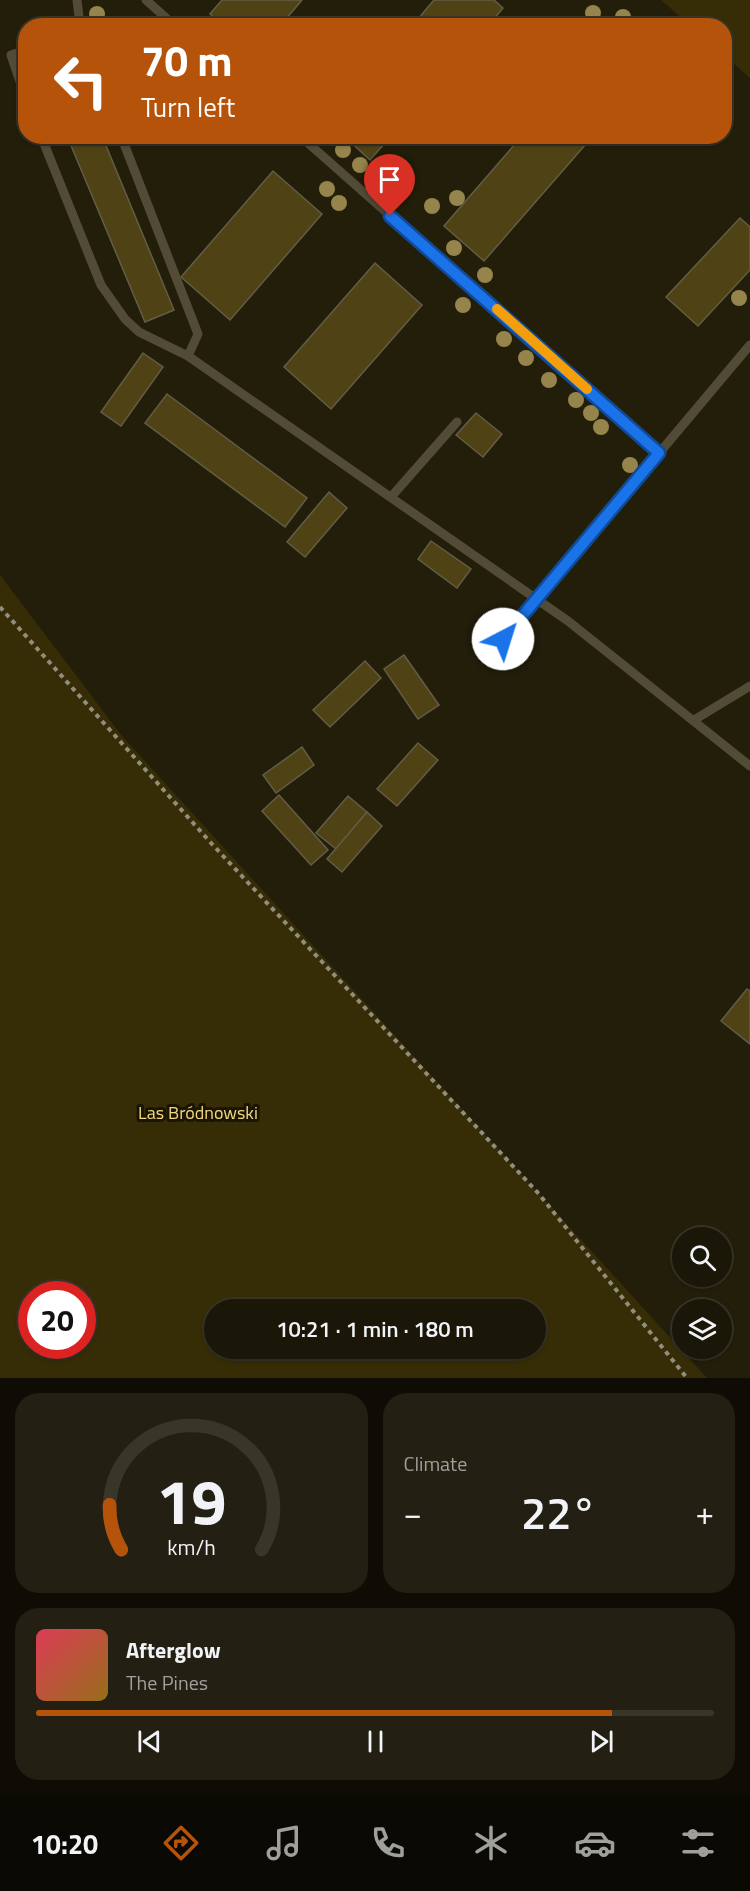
<!DOCTYPE html>
<html lang="en">
<head>
<meta charset="utf-8">
<style>
  body { margin:0; font-family:"Titillium Web",sans-serif; background:#231f12; color:#f1f3f6; height:100vh; display:flex; flex-direction:column; font-size:22px; white-space:nowrap }
  * { box-sizing:border-box; margin:0 }
  p { font-size:20px; color:#9f9f9c }
  .icon { flex:none; width:33px; height:33px; fill:none; stroke:currentColor; stroke-width:2; stroke-linecap:round; stroke-linejoin:round }
  .map { position:relative; height:1378px; overflow:hidden }
  .side { display:flex; flex-direction:column; gap:15px; padding:15px; background:#0e0c04; flex:1 }
  .side>* { flex:none }
  .guide { position:absolute; left:18px; top:18px; width:714px; height:126px; border-radius:24px; box-shadow:0 2px 4px #0004,0 0 0 2px #383529; background:#b45309; color:#fff; overflow:hidden }
  .controls { position:absolute; left:672px; top:1227px; display:grid; gap:12px }
  .controls a { display:grid; place-items:center; width:60px; height:60px; border-radius:50%; background:#1a1608; box-shadow:0 2px 4px #0004,0 0 0 2px #383529; font-size:30px }
  .speed { position:absolute; left:18px; top:1281px; display:flex; gap:12px; font-size:30px; font-weight:700; text-align:center }
  .speed>* { display:grid; place-content:center; width:78px; height:78px; border-radius:50%; background:#1a1608; box-shadow:0 2px 4px #0004,0 0 0 2px #383529; line-height:1 }
  .speed .limit { border:9px solid #d22; background:#fff; color:#111 }
  .pin { position:absolute; display:grid; place-items:center; width:51px; height:51px; color:#fff; margin:-62px -26px; border-radius:50% 50% 50% 0; rotate:-45deg; box-shadow:0 0 6px #0007 }
  .pin .icon { rotate:45deg }
  .me { position:absolute; width:66px; margin:-33px; rotate:40deg; stroke-linejoin:round; filter:drop-shadow(0 0 4px #0008) }
  .turn { display:flex; align-items:center; gap:21px; height:126px; padding:0 24px; font-size:27px }
  .turn .icon { width:78px; height:78px; stroke-width:2.5 }
  .turn b { display:block; font-size:42px; line-height:51px }
  .big { font-size:45px; font-weight:600; line-height:1.1 }
  .side .widget { flex:1; display:flex; flex-direction:column; justify-content:center; gap:9px; min-width:0; padding:0 21px; border-radius:24px; background:#231f12 }
  .side .dial { align-items:center; gap:0 }
  .dial svg { height:156px; overflow:visible; fill:none; stroke:#383529; stroke-width:7; stroke-linecap:round; text-anchor:middle }
  .dial text { fill:#f1f3f6; stroke:none }
  .song { display:flex; align-items:center; gap:18px }
  .cover { width:72px; height:72px; border-radius:9px; background:linear-gradient(135deg,hsl(350 70% 55%),hsl(40 70% 35%)) }
  .played { height:6px; border-radius:3px; background:linear-gradient(90deg,#b45309 85%,#383529 85%) }
  .keys { display:flex; justify-content:space-around; direction:ltr }
  .heat { display:flex; justify-content:space-between; align-items:center; font-size:33px; direction:ltr }
  .side .tiles { flex:1; display:grid; gap:15px; grid-template-columns:1fr 1fr }
  .widget:last-child { grid-column:span 2 }
  .trip { position:absolute; left:204px; top:1299px; width:342px; height:60px; border-radius:30px; background:#1a1608; box-shadow:0 2px 4px #0004,0 0 0 2px #383529; font-weight:600; line-height:60px; text-align:center }
  .menu { display:flex; height:96px; justify-content:space-around; align-items:center; background:#0a0903; color:#9f9f9c }
  .menu .icon { width:42px; height:42px }
  .menu .on { color:#b45309 }
  .menu b { font-size:27px; color:#f1f3f6 }
  .map>svg:first-child { display:block }
  .green { fill:#362d07; fill-rule:evenodd }
  .building { fill:#4f4214; stroke:#635d47; stroke-width:1.5 }
  .lines { fill:none; stroke-linecap:round; stroke-linejoin:round }
  .path { stroke:#928e7e; stroke-width:4; stroke-dasharray:4.5 4.5; stroke-linecap:butt }
  .service { stroke:#524c37; stroke-width:9 }
  .tree { fill:#95844b }
  .route-casing { stroke:#114b97; stroke-width:15 }
  .route { stroke:#1a73e8; stroke-width:10 }
  .slow { stroke:#f59e0b; stroke-width:10 }
  .labels { text-anchor:middle; dominant-baseline:central; stroke-width:6; stroke-linejoin:round; paint-order:stroke }
  .park-label { font-size:18px; fill:#f2d880; stroke:#1a1403 }
</style>
</head>
<body>
<div class="map">
<svg width="750" height="1378" viewBox="0 0 750 1378">
  <rect width="100%" height="100%" fill="#231e0a"/>
  <g class="green">
    <path d="M661,0h89v78l-25,-22 -1,-30 -34,-1z"/>
    <path d="M0,575l122,161 585,642h-707zM32,1294h50v52h-50zM214,1310h322v38h-322z"/>
  </g>
  <g class="building">
    <path d="M222,0h80l-22,26h-57l-13,-12z"/>
    <path d="M434,0h60l9,8 -15,18h-76z"/>
    <path d="M67,136h35l72,174 -29,12z"/>
    <path d="M344,136h47l-21,24z"/>
    <path d="M522,136h71l-109,125 -40,-35z"/>
    <path d="M273,171l49,43 -92,106 -49,-43z"/>
    <path d="M740,218l10,9v43l-52,56 -32,-29z"/>
    <path d="M375,263l47,42 -91,104 -47,-42z"/>
    <path d="M143,353l20,14 -42,59 -20,-14z"/>
    <path d="M167,394l140,104 -22,29 -140,-104z"/>
    <path d="M476,413l26,21 -19,23 -27,-22z"/>
    <path d="M329,492l18,16 -42,49 -18,-15z"/>
    <path d="M431,541l40,28 -14,19 -39,-29z"/>
    <path d="M404,655l35,50 -21,14 -34,-50z"/>
    <path d="M365,661l16,17 -51,49 -17,-17z"/>
    <path d="M418,743l20,17 -41,46 -20,-17z"/>
    <path d="M302,747l12,18 -38,28 -13,-18z"/>
    <path d="M279,795l49,55 -17,15 -49,-54z"/>
    <path d="M348,796l19,16 -31,37 -20,-16z"/>
    <path d="M367,812l15,14 -40,46 -15,-13z"/>
    <path d="M747,989l3,2v53l-29,-23z"/>
  </g>
  <g class="lines">
    <path class="path" d="M0,607l211,236 328,351 148,184"/>
    <g class="service">
      <path d="M77,0l3,26"/>
      <path d="M146,0l29,26"/>
      <path d="M26,50l-15,5 15,44"/>
      <path d="M41,136l60,149 24,34 14,13 49,24"/>
      <path d="M121,136l77,198 -10,22 380,265 182,145"/>
      <path d="M300,136l359,317"/>
      <path d="M391,497l66,-75"/>
      <path d="M503,639l247,-294"/>
      <path d="M694,720l56,-34"/>
    </g>
  </g>
  <g class="tree">
    <circle cx="593" cy="13" r="8"/>
    <circle cx="97" cy="14" r="8"/>
    <circle cx="623" cy="17" r="8"/>
    <circle cx="343" cy="150" r="8"/>
    <circle cx="360" cy="165" r="8"/>
    <circle cx="327" cy="189" r="8"/>
    <circle cx="457" cy="198" r="8"/>
    <circle cx="339" cy="203" r="8"/>
    <circle cx="432" cy="206" r="8"/>
    <circle cx="454" cy="248" r="8"/>
    <circle cx="485" cy="275" r="8"/>
    <circle cx="739" cy="298" r="8"/>
    <circle cx="463" cy="305" r="8"/>
    <circle cx="504" cy="339" r="8"/>
    <circle cx="526" cy="358" r="8"/>
    <circle cx="549" cy="380" r="8"/>
    <circle cx="576" cy="400" r="8"/>
    <circle cx="591" cy="413" r="8"/>
    <circle cx="601" cy="427" r="8"/>
    <circle cx="630" cy="465" r="8"/>
  </g>
  <g class="lines">
    <g class="route-casing">
      <path id="route" d="M390,216l269,237 -156,186"/>
    </g>
    <use href="#route" class="route"/>
    <path class="slow" d="M497,309l90,80"/>
  </g>
  <g class="labels">
    <g class="park-label">
      <text x="198" y="1112">Las Bródnowski</text>
    </g>
  </g>
</svg>
<div class="controls">
<a><svg class="icon" aria-label="search" viewBox="0 0 24 24"><circle cx="10" cy="10" r="6"/><path d="M15 15l6 6"/></svg></a>
<a><svg class="icon" aria-label="layers" viewBox="0 0 24 24"><path d="M12 4l9 5-9 5-9-5zM3 14l9 5 9-5"/></svg></a>
</div>
<div class="speed"><div class="limit">20</div></div>
<div class="pin" style="left:390px;top:216px;background:#d93025"><svg class="icon" aria-label="arrive" viewBox="0 0 24 24"><path d="M6 21V4h12l-3 4 3 4H6"/></svg></div>
<svg class="me" style="left:503px;top:639px" viewBox="-20 -20 40 40"><circle r="19" fill="#fff"/><path d="M0-13L10 11 0 6-10 11z" fill="#1a73e8"/></svg>
<div class="trip">10:21 · 1 min · 180 m</div>
<div class="guide">
<div class="turn"><svg class="icon" aria-label="left" viewBox="0 0 24 24"><path d="M17 20v-9H6M10 6l-5 5 5 5"/></svg><div><b>70 m</b>Turn left</div></div>
</div>
</div>
<section class="side">
<div class="tiles">
<div class="widget dial"><svg viewBox="0 0 100 80">
<path d="M14 69A42 42 0 1 1 86 69"/>
<path d="M14 69A42 42 0 0 1 8 46" stroke="#b45309"/>
<text x="50" y="56" font-size="32" font-weight="700">19</text>
<text x="50" y="72" font-size="11">km/h</text>
</svg></div>
<div class="widget"><p>Climate</p>
<div class="heat"><a>−</a><b class="big">22°</b><a>+</a></div>
</div>
<div class="widget">
<div class="song"><i class="cover"></i><div><b>Afterglow</b><p>The Pines</p></div></div>
<div class="played"></div>
<div class="keys"><svg class="icon" aria-label="previous" viewBox="0 0 24 24"><path d="M18 5L8 12l10 7zM5 5v14"/></svg><svg class="icon" aria-label="pause" viewBox="0 0 24 24"><path d="M8 5v14M16 5v14"/></svg><svg class="icon" aria-label="next" viewBox="0 0 24 24"><path d="M6 5l10 7-10 7zM19 5v14"/></svg></div>
</div>
</div>
</section>
<nav class="menu">
<b>10:20</b>
<svg class="icon on" aria-label="directions" viewBox="0 0 24 24"><path d="M12 3l9 9-9 9-9-9zM9 14v-3h6M13 9l2 2-2 2"/></svg>
<svg class="icon" aria-label="music" viewBox="0 0 24 24"><path d="M9 18V5l10-2v13"/><circle cx="6" cy="18" r="3"/><circle cx="16" cy="16" r="3"/></svg>
<svg class="icon" aria-label="phone" viewBox="0 0 24 24"><path d="M5 4h4l2 5-3 2q2 4 5 5l2-3 5 2v4C11 20 4 13 5 4z"/></svg>
<svg class="icon" aria-label="climate" viewBox="0 0 24 24"><path d="M12 3v18M4 7l16 10M4 17L20 7"/></svg>
<svg class="icon" aria-label="car" viewBox="0 0 24 24"><path d="M5 17H2v-5l4-1 3-4h7l3 4 3 1v5h-3M9 17h6M6 11h13"/><circle cx="7" cy="17" r="2"/><circle cx="17" cy="17" r="2"/></svg>
<svg class="icon" aria-label="filters" viewBox="0 0 24 24"><path d="M4 7h16M4 17h16"/><circle cx="9" cy="7" r="2"/><circle cx="15" cy="17" r="2"/></svg>
</nav>
</body>
</html>
